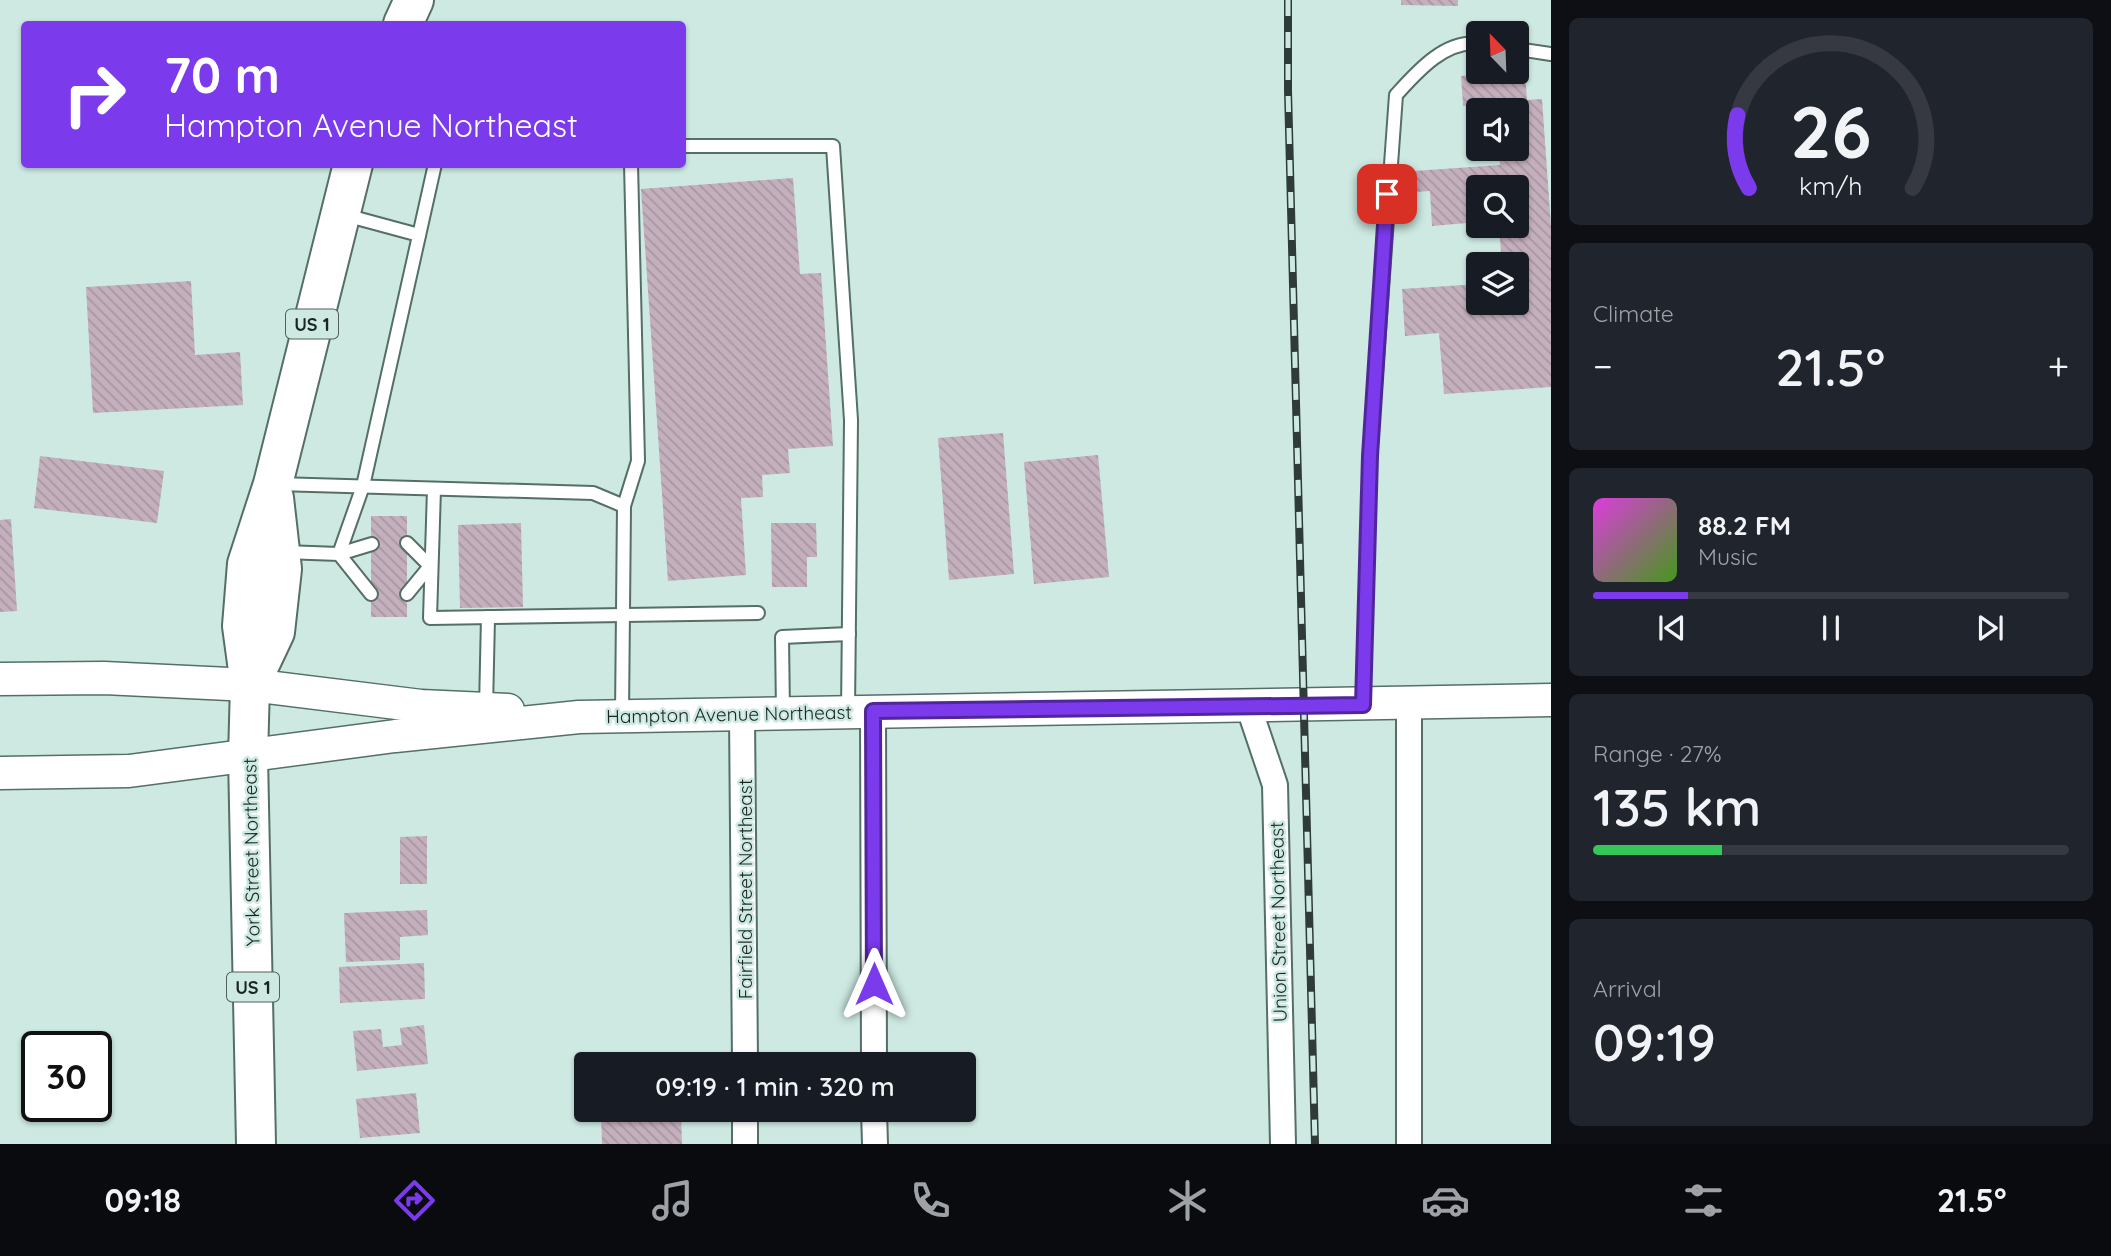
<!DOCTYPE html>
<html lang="en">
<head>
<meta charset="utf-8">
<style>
  body { margin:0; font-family:Quicksand,sans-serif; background:#20242c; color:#f1f3f6; height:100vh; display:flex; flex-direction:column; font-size:26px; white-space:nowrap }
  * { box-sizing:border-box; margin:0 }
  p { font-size:23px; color:#9ea1a6 }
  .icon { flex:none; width:38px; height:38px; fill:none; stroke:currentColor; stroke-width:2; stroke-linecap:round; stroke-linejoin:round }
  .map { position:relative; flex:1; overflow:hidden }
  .sheet { display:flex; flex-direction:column; gap:18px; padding:18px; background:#0d0f14; width:560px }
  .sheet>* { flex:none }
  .banner { position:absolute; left:21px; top:21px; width:665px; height:147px; border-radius:7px; box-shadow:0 2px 5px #0004; background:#7c3aed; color:#fff; overflow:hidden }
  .needle { width:46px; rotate:337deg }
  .fabs { position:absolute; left:1466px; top:21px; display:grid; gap:14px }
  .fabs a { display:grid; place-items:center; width:63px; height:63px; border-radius:7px; background:#171b24; box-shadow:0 2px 5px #0004; font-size:35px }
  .speed { position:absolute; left:21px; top:1031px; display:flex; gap:14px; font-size:35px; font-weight:700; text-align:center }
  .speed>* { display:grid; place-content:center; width:91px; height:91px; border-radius:50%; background:#171b24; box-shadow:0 2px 5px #0004; line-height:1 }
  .speed .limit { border:4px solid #111; border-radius:10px; background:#fff; color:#111 }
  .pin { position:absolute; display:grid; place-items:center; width:60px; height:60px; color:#fff; margin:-30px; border-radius:14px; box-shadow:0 4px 10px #0006 }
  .me { position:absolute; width:77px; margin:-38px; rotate:0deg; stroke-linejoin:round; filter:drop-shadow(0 0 5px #0008) }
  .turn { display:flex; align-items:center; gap:24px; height:147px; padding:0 28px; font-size:32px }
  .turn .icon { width:91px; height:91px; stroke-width:2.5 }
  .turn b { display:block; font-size:49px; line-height:60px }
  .big { font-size:52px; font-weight:600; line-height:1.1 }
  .sheet .card { flex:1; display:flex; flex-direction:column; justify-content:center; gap:10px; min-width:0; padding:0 24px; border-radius:10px; background:#20242c }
  .sheet .dial { align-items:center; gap:0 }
  .dial svg { height:182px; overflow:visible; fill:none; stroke:#363941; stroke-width:7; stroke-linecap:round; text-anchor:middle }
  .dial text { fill:#f1f3f6; stroke:none }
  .song { display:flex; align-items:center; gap:21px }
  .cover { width:84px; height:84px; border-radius:10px; background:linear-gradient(135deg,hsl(300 70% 55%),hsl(100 70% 35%)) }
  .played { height:7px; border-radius:4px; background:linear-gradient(90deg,#7c3aed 20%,#363941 20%) }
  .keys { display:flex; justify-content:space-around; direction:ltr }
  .heat { display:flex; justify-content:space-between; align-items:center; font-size:38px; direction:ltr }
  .charge { height:10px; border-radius:5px; background:linear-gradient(90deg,#34c759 27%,#363941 0) }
  .trip { position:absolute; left:574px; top:1052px; width:402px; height:70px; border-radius:7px; background:#171b24; box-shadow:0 2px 5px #0004; font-weight:600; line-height:70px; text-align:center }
  .dock { display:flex; height:112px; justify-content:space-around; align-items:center; background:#090b0e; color:#9ea1a6 }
  .dock .icon { width:49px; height:49px }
  .dock .on { color:#7c3aed }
  .dock b { font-size:32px; color:#f1f3f6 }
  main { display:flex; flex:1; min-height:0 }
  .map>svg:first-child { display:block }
  .building { fill:url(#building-back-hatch) }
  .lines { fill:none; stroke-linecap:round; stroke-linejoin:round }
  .service-casing { stroke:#556e68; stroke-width:16 }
  .minor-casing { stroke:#556e68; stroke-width:28 }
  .tertiary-casing { stroke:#556e68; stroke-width:35 }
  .primary-casing { stroke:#556e68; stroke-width:42 }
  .service { stroke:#fff; stroke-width:12 }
  .minor { stroke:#fff; stroke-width:24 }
  .tertiary { stroke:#fff; stroke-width:32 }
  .primary { stroke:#fff; stroke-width:38 }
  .rail-casing { stroke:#2e3b37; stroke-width:8 }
  .rail { stroke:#cde9e2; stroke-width:5; stroke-dasharray:16; stroke-linecap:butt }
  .route-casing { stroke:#51269a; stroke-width:18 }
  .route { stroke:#7c3aed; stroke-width:12 }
  .labels { text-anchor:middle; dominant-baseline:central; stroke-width:5; stroke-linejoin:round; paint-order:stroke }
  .shield { fill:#cde9e2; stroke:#50605c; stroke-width:2 }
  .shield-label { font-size:18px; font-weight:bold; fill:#1a2522 }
  .street-label { font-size:19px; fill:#1a2522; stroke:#cde9e2 }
</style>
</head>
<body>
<main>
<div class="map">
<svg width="1551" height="1144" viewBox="0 0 1551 1144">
  <defs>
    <pattern id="building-back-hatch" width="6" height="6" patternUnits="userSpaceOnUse" patternTransform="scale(1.75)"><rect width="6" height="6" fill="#c4afbd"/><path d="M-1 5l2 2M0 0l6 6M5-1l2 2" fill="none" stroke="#a896a2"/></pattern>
  </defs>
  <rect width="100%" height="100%" fill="#cde9e2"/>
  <g class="building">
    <path d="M1401,0h57v6l-57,-1z"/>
    <path d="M1525,72l2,28 15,-1 9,128v160l-107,7 -5,-61 -34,3 -3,-47 77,-5v19h38v-39h-15l-3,-38h18v-39h-38v35l-47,4 -2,-35 -14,1 -2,-21 86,-6 -1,-16h18v-39h-21v-6l-33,2 -2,-30z"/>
    <path d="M793,178l7,96 21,-1 12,173 -45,3 2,24 -28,2 1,22 -22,1 5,77 -78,6 -27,-392z"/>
    <path d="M191,281l4,74 45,-3 3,53 -150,8 -7,-126z"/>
    <path d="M1003,433l11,141 -65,6 -11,-142z"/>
    <path d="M1098,455l11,122 -75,7 -10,-122z"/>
    <path d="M40,456l124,15 -7,52 -123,-15z"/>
    <rect x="371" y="516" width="36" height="101"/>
    <path d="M11,519l6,92 -17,1v-92z"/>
    <path d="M521,523l2,84 -63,1 -2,-83z"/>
    <path d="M771,523h45l1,34h-10v30h-35z"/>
    <path d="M427,836v48h-27v-47z"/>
    <path d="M427,910l1,25 -28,2v23l-54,2 -2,-49z"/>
    <path d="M424,963l1,36 -85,4 -1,-36z"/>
    <path d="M424,1025l4,39 -71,7 -4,-40 28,-2 2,18 19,-2 -2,-17z"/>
    <path d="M416,1093l4,40 -60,5 -4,-39z"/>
    <path d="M681,1111l1,33h-80l-1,-31z"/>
  </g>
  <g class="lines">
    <g class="service-casing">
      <g id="service">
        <path d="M1517,49l34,5"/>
        <path d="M682,146h151l18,274 -3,292"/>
        <path d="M345,215l74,20"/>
        <path d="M277,484l316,9 31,13 -2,209"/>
        <path d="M434,489l-4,129 328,-5"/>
        <path d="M624,506l14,-45 -7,-297"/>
        <path d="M284,552l55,2 32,40"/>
        <path d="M339,554l24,-68 72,-322"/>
        <path d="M339,554l33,-10"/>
        <path d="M407,594l23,-28 -23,-23"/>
        <path d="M1363,704l7,-248 26,-361c20,-22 49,-56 83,-51"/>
        <path d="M486,708l2,-91"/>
        <path d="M783,713l-1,-76 67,-3"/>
      </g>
    </g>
    <g class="minor-casing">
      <g id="minor">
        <path d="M1248,705l27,80 8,359"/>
        <path d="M1409,705v439"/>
        <path d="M873,711l1,353"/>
        <path d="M742,714l3,350"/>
        <path d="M874,1110l1,34"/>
        <path d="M745,1144v-34"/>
      </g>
    </g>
    <g class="tertiary-casing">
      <g id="tertiary">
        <path d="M0,679l104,-1 146,7 171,21 87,4"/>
        <path d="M0,773l129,-2 266,-35 184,-19 972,-17"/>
      </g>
    </g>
    <g class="primary-casing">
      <g id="primary">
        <path d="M403,24l11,-24"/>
        <path d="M250,685l25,-53 7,-63 -8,-71"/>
        <path d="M256,1144l-8,-387 2,-72 -8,-59 5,-62 26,-80 80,-320"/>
      </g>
    </g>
    <use href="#service" class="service"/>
    <use href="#minor" class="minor"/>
    <use href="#tertiary" class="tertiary"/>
    <use href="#primary" class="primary"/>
    <g class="rail-casing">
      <path id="rail" d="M1288,0v90l27,1054"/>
    </g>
    <use href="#rail" class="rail"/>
  </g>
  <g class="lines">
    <g class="route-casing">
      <path id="route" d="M874,984l-1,-273 490,-6 7,-249 17,-262"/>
    </g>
    <use href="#route" class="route"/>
  </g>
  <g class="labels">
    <g class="shield">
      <rect x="286" y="309.5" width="52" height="29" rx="5"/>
      <rect x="227" y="972.5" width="52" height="29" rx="5"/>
    </g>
    <g class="shield-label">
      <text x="312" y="324">US 1</text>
      <text x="253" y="987">US 1</text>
    </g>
    <g class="street-label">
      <text transform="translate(729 714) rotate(-1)">Hampton Avenue Northeast</text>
      <text transform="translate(251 852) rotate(-91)">York Street Northeast</text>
      <text transform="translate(745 889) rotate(-90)">Fairfield Street Northeast</text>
      <text transform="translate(1278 922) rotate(-91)">Union Street Northeast</text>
    </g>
  </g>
</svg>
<div class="fabs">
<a><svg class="needle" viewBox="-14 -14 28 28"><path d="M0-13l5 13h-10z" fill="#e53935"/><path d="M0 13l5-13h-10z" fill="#9ea1a6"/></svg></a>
<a><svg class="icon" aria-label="sound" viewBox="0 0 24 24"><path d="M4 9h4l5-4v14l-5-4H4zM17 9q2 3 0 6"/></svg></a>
<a><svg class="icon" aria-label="search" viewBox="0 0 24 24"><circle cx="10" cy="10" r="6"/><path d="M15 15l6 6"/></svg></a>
<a><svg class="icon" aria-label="layers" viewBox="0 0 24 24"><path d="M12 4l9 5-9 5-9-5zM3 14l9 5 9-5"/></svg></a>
</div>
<div class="speed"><div class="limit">30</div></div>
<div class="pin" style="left:1387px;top:194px;background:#d93025"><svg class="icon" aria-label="arrive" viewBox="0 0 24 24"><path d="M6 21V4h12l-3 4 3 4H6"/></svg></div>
<svg class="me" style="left:874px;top:984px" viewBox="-20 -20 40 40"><path d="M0-17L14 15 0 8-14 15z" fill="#7c3aed" stroke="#fff" stroke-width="4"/></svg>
<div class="trip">09:19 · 1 min · 320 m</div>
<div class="banner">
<div class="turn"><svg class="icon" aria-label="right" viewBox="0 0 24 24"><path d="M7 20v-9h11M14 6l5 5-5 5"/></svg><div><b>70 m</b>Hampton Avenue Northeast</div></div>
</div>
</div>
<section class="sheet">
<div class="card dial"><svg viewBox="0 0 100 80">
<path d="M14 69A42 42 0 1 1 86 69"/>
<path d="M14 69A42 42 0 0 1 9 37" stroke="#7c3aed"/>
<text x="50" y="56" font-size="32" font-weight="700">26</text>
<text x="50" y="72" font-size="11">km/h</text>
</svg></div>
<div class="card"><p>Climate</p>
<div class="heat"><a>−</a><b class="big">21.5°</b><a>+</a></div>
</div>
<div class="card">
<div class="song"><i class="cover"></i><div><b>88.2 FM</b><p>Music</p></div></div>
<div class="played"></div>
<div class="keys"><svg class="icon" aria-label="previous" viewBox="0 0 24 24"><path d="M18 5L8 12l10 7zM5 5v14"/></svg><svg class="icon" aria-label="pause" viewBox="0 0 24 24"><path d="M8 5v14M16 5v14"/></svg><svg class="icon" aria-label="next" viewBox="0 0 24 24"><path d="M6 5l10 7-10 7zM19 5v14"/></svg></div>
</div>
<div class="card"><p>Range · 27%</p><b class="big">135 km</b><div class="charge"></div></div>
<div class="card"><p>Arrival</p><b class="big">09:19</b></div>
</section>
</main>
<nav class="dock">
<b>09:18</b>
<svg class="icon on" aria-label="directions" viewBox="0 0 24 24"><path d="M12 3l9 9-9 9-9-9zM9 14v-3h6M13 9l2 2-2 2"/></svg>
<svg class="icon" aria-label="music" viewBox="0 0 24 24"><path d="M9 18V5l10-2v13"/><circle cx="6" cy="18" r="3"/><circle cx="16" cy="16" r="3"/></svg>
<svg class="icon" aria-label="phone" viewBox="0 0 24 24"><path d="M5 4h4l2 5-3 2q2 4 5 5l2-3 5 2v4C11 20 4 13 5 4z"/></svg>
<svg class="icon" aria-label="climate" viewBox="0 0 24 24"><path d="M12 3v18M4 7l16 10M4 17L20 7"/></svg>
<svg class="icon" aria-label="car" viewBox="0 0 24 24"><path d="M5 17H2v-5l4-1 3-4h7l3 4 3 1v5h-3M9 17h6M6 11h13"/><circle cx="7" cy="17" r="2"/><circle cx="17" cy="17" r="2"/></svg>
<svg class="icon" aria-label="filters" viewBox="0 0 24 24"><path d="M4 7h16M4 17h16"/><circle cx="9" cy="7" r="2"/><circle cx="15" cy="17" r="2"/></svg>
<b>21.5°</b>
</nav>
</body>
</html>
